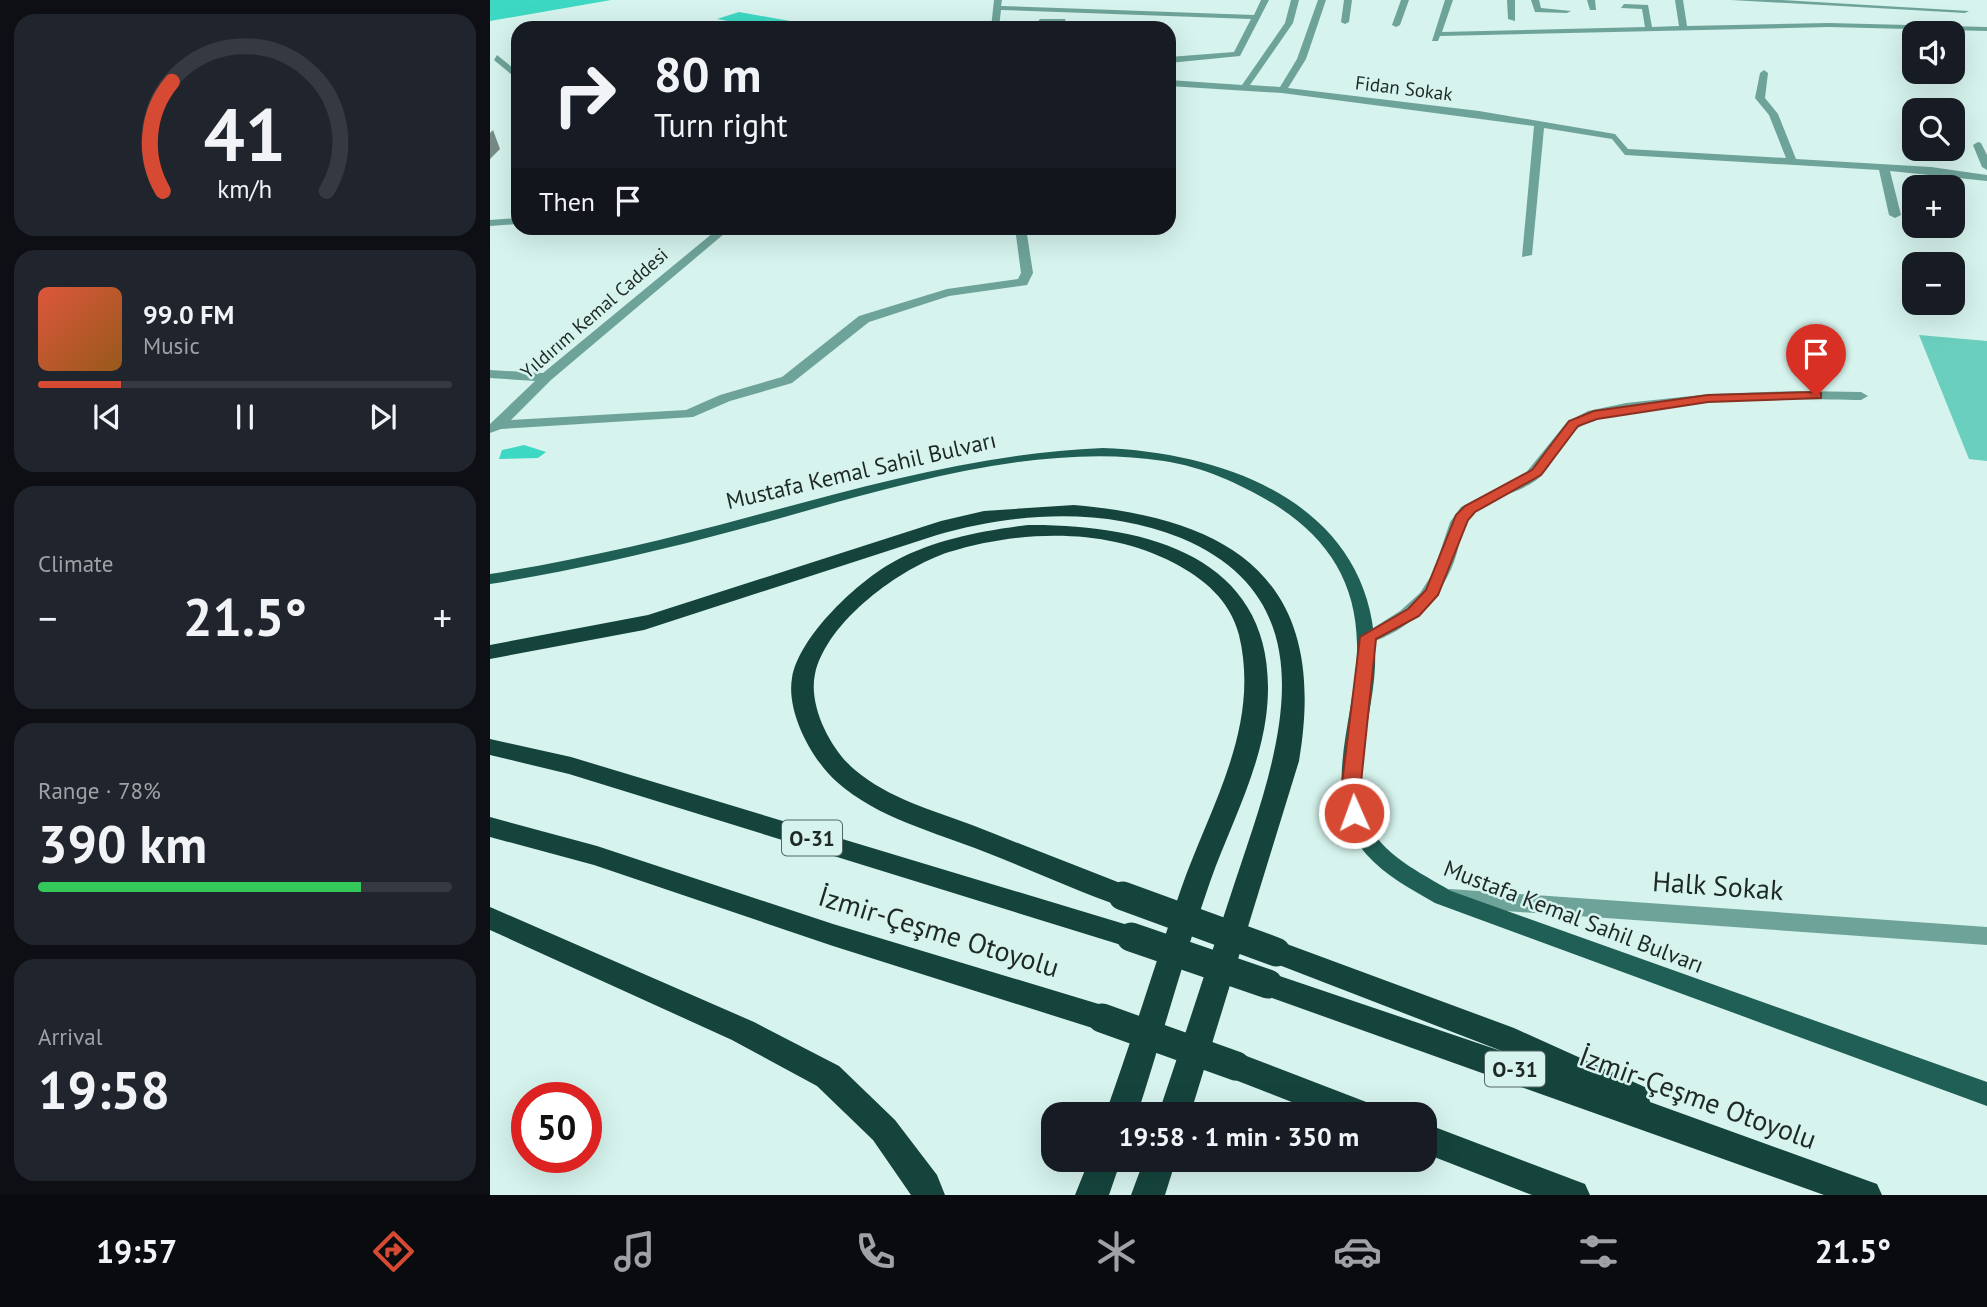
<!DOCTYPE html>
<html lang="en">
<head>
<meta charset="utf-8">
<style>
  body { margin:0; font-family:"PT Sans",sans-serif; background:#20242c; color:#f1f3f6; height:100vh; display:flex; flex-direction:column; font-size:26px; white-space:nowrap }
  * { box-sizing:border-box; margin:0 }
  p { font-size:23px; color:#9ea1a6 }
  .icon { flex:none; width:38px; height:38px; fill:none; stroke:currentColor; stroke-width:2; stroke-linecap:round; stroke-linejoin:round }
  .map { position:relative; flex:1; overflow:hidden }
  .details { display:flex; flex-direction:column; gap:14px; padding:14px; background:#0d0f14; width:490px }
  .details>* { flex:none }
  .top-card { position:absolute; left:21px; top:21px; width:665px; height:214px; border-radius:21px; box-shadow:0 7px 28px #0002; background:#171b24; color:#f1f3f6; overflow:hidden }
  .controls { position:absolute; left:1412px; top:21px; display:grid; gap:14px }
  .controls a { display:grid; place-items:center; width:63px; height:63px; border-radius:14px; background:#171b24; box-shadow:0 7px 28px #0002; font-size:35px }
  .speed { position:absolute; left:21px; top:1082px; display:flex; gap:14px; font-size:35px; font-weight:700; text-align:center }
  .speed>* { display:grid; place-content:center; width:91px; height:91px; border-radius:50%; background:#171b24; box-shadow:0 7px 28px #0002; line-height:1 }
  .speed .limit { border:10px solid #d22; background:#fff; color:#111 }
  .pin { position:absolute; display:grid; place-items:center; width:60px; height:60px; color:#fff; margin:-72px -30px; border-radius:50% 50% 50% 0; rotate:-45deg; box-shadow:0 0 7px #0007 }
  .pin .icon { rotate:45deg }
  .me { position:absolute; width:77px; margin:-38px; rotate:358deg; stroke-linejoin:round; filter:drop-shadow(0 0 5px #0008) }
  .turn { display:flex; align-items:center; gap:24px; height:147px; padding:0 28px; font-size:32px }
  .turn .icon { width:91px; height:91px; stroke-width:2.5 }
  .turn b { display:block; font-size:49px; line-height:60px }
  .then { display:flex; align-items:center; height:66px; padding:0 28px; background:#0003; gap:14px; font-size:26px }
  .big { font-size:52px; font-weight:600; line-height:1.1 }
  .details .widget { flex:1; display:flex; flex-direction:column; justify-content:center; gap:10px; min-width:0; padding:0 24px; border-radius:21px; background:#20242c }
  .details .dial { align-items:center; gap:0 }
  .dial svg { height:182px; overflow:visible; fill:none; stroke:#363941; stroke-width:7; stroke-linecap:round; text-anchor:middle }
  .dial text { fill:#f1f3f6; stroke:none }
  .song { display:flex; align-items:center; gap:21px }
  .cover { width:84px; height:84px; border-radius:10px; background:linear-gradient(135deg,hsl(10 70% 55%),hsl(30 70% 35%)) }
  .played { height:7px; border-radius:4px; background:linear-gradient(90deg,#d64a33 20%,#363941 20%) }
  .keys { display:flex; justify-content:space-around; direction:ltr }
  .heat { display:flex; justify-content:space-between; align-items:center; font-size:38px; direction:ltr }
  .charge { height:10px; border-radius:5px; background:linear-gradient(90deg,#34c759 78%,#363941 0) }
  .trip { position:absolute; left:551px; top:1102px; width:396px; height:70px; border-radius:21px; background:#171b24; box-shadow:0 7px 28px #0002; font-weight:600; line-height:70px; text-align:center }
  .tab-bar { display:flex; height:112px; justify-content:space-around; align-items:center; background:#090b0e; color:#9ea1a6 }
  .tab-bar .icon { width:49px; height:49px }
  .tab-bar .current { color:#d64a33 }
  .tab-bar b { font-size:32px; color:#f1f3f6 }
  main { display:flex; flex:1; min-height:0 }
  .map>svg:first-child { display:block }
  .green { fill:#6acfbf }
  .water { fill:#3dd8c3 }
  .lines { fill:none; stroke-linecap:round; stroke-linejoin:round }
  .minor { fill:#6ea39a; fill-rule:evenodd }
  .major { fill:#1f5f55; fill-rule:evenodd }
  .highway { fill:#15443d; fill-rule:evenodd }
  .highway-bridge { stroke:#15443d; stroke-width:29 }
  .shaded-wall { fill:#778b86 }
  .route { fill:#d64a33; stroke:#8b3021; stroke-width:2 }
  .labels { text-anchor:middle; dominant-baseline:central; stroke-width:5; stroke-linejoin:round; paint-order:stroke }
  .far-street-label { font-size:19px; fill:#1e2927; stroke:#d6f3ed }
  .shield { fill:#d6f3ed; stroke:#556662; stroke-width:2 }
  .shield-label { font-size:21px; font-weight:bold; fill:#1e2927 }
  .street-label { font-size:23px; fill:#1e2927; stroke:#d6f3ed }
  .near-street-label { font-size:28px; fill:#1e2927; stroke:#d6f3ed }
</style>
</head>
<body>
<main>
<section class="details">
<div class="widget dial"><svg viewBox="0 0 100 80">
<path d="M14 69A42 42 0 1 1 86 69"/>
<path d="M14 69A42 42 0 0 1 18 21" stroke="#d64a33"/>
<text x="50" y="56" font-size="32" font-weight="700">41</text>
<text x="50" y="72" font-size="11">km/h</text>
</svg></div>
<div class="widget">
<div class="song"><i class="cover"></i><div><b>99.0 FM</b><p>Music</p></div></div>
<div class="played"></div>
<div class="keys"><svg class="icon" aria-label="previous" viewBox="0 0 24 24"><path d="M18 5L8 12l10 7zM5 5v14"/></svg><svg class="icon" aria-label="pause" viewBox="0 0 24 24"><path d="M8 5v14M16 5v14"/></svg><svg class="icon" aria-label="next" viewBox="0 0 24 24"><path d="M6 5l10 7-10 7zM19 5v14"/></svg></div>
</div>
<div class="widget"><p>Climate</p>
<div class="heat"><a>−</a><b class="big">21.5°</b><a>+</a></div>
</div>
<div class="widget"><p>Range · 78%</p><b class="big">390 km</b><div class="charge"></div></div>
<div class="widget"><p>Arrival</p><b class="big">19:58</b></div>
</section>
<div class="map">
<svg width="1497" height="1195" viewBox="0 0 1497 1195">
  <rect width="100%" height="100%" fill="#d6f3ed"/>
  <path class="green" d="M1429,335l68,6v120l-18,-2z"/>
  <g class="water">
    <path d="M0,0h121l-121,21z"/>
    <path d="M249,12l51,9 -24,7 -49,-9z"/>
    <path d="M34,445l22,7 -8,6 -39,1 3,-9z"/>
  </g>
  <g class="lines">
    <g class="minor">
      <path d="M504,0h8l-1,6 253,9 7,-15h8l-29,56 -71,7v-6l65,-5 17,-33 -250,-9 -2,18h-8z"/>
      <path d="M801,0h8l-6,23 -43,62 30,2 17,-28 21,-59h8l-20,59 -18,29 191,23 136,23 13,15 158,9 -17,-43 -14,-17 5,-25 4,-3 4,3 -3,25 13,16 18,45 135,8 56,8v6l-97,-10 11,44 -6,3 -6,-3 -10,-45 -254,-15 -13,-16 -68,-11 -12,127 -10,2 12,-131 -252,-33 -113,-7v-6l73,5 43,-62z"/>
      <path d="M854,0h8l-3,22 -4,2 -4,-2z"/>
      <path d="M911,0h8l-9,25 -4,2 -4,-2z"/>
      <path d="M955,0h8l-11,32 203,-5 -3,-18 -21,-1 3,-4 24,1 4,22 27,-1 -4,-26h8l4,26 142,-3 158,4v4l-158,-4 -389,9 -2,5h-6z"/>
      <path d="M1017,0h8v21l-7,-2z"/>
      <path d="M1041,0h8l2,8 30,3 -4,2 -32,-1z"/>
      <path d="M1097,0h8l1,10h-6z"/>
      <path d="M1241,0h51l187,11 -4,2z"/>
      <path d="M550,19h25l3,9h-8l-1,-5h-22z"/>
      <path d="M7,55l21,17v8l-24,-20z"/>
      <path d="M1488,142l3,1 6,12v15l-5,-3 -9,-22z"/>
      <path d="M28,218v6l-28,2v-6z"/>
      <path d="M229,228h12l-180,152 -40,40 175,-10 34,-15 62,-18 77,-61 88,-27 71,-10 3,-6 -6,-45h11l7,45 -6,12 -78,11 -80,26 -77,61 -62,18 -37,16 -192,12 -11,4v-9l45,-43 -45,-3v-8l53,3z"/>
      <path d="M1308,391l63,1 7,4 -7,4c-63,-1 -234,-6 -283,28 -19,13 -24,40 -43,53 -21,15 -55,17 -68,41 -7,12 -8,27 -13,40 -14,37 -46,70 -86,81l-9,-6 41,-26 20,-18 13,-20 17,-51 11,-15 63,-32 43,-53 21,-11 38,-8 84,-9z"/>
      <path d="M960,889l537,38v18l-537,-38 -8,-3 -3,-6 3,-6z"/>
    </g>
    <path class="major" d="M613,448c133,5 278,63 272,219 -2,46 -24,109 -8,153 13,34 54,53 84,71l536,191v24l-552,-203c-24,-14 -49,-27 -68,-48 -52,-58 -8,-143 -10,-211 -1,-62 -29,-105 -80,-138 -34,-21 -73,-39 -113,-45 -144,-23 -315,41 -454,76 -73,19 -146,35 -220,47v-10c88,-14 174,-34 259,-57 117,-31 233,-64 354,-69z"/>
    <g class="highway">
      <path d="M584,505c164,14 255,79 225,256l-109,354h-32c25,-74 49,-148 73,-221 40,-123 112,-288 -50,-356 -76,-31 -166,-26 -244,-3l-293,95 -154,29v-14l158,-30 293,-94 43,-10z"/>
      <path d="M538,525c126,-1 258,36 238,192 -8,58 -37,111 -56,165 -27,77 -48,156 -73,233h-32c27,-75 50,-151 76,-226 29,-83 80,-162 58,-254 -9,-35 -35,-56 -65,-72 -67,-36 -154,-33 -225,-11 -49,16 -122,69 -134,122 -7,32 16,76 40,96 33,28 77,40 117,55 53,21 107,42 161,63l4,8 -4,8 -10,3c-47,-16 -92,-37 -138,-55 -50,-20 -108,-34 -148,-70 -25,-22 -51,-70 -45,-104 7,-42 67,-98 103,-117 41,-22 87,-30 133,-36z"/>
      <path d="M0,739l81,18 560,169 10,3 4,8 -4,8 -10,3 -562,-174 -79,-19z"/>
      <path d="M0,817l107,29 236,78 269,81 10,4 5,9 -5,9 -10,4 -269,-85 -239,-81 -104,-28z"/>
      <path d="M0,907l264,115 85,44 56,54 42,55 8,20h-34l-38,-55 -56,-54 -85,-46 -242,-110z"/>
      <path d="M786,940l238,88 133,60 3,14 227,82 5,11h-58l-566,-202 -4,-9 4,-9 10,-3 239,81 -241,-93 -4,-8 4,-8z"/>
      <path d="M746,1052l138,53 5,10h-54l-100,-39 -4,-10 4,-10z"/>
      <path d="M934,1123l161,61 5,11h-58l-108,-42z"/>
      <path d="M599,1160h32l-12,35h-34z"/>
      <path d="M654,1160h32l-11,35h-34z"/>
    </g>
    <g class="highway-bridge">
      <path d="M633,896l153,56"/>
      <path d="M641,937l137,47"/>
      <path d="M612,1018l134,48"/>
    </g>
  </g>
  <path class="shaded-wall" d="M3,130l7,19 -10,10v-26z"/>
  <path class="route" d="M1326,392l5,1v5l-113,4 -111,17 -19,7 -37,49 -66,37 -7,8 -30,75 -19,21 -43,23 -16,153 3,21 -2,5h-14l-6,-26 19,-155 48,-28 18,-19 30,-75 9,-9 67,-36 37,-49 25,-10 114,-16z"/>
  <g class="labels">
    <g class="far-street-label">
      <text transform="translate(914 88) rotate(7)">Fidan Sokak</text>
      <text transform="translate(104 313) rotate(-41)">Yıldırım Kemal Caddesi</text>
    </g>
    <g class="shield">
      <rect x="292" y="820.5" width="60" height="35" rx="5"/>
      <rect x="995" y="1051.5" width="60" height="35" rx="5"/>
    </g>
    <g class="shield-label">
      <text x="322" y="838">O-31</text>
      <text x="1025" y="1069">O-31</text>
    </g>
    <g class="street-label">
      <text transform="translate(371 470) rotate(-13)">Mustafa Kemal Sahil Bulvarı</text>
      <text transform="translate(1084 916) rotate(21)">Mustafa Kemal Sahil Bulvarı</text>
    </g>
    <g class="near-street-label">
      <text transform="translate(1228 885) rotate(4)">Halk Sokak</text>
      <text transform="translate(449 931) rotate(17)">İzmir-Çeşme Otoyolu</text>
      <text transform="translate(1208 1097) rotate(20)">İzmir-Çeşme Otoyolu</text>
    </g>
  </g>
</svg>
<div class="controls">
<a><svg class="icon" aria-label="sound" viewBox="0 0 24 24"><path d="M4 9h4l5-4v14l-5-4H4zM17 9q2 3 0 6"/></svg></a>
<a><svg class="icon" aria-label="search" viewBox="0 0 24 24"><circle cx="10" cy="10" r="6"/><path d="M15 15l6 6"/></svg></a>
<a>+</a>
<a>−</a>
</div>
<div class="speed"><div class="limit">50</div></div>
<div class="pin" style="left:1326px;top:396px;background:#d93025"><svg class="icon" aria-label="arrive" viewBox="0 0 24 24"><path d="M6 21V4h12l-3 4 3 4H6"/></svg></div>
<svg class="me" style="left:864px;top:813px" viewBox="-20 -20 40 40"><circle r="17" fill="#d64a33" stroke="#fff" stroke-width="3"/><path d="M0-11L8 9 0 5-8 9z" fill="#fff"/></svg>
<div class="trip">19:58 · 1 min · 350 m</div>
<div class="top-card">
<div class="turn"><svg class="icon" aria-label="right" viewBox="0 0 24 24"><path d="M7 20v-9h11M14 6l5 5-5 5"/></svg><div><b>80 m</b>Turn right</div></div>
<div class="then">Then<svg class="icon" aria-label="arrive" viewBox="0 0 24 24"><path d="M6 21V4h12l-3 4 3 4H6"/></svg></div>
</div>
</div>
</main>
<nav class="tab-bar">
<b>19:57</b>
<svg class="icon current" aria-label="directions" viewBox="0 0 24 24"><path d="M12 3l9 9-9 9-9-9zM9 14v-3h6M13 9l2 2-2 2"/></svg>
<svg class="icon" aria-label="music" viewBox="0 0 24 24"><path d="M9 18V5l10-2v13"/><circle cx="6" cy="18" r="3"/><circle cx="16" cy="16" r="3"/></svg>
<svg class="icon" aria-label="phone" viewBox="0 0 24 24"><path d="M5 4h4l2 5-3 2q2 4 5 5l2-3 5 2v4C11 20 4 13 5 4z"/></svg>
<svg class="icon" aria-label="climate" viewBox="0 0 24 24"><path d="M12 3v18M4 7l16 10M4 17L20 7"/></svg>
<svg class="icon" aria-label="car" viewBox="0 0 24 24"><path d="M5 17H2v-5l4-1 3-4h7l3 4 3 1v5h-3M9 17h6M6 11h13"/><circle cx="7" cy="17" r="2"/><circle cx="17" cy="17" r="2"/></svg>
<svg class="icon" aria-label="filters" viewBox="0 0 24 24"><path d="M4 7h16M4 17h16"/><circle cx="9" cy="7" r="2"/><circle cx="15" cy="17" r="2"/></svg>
<b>21.5°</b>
</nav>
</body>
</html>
